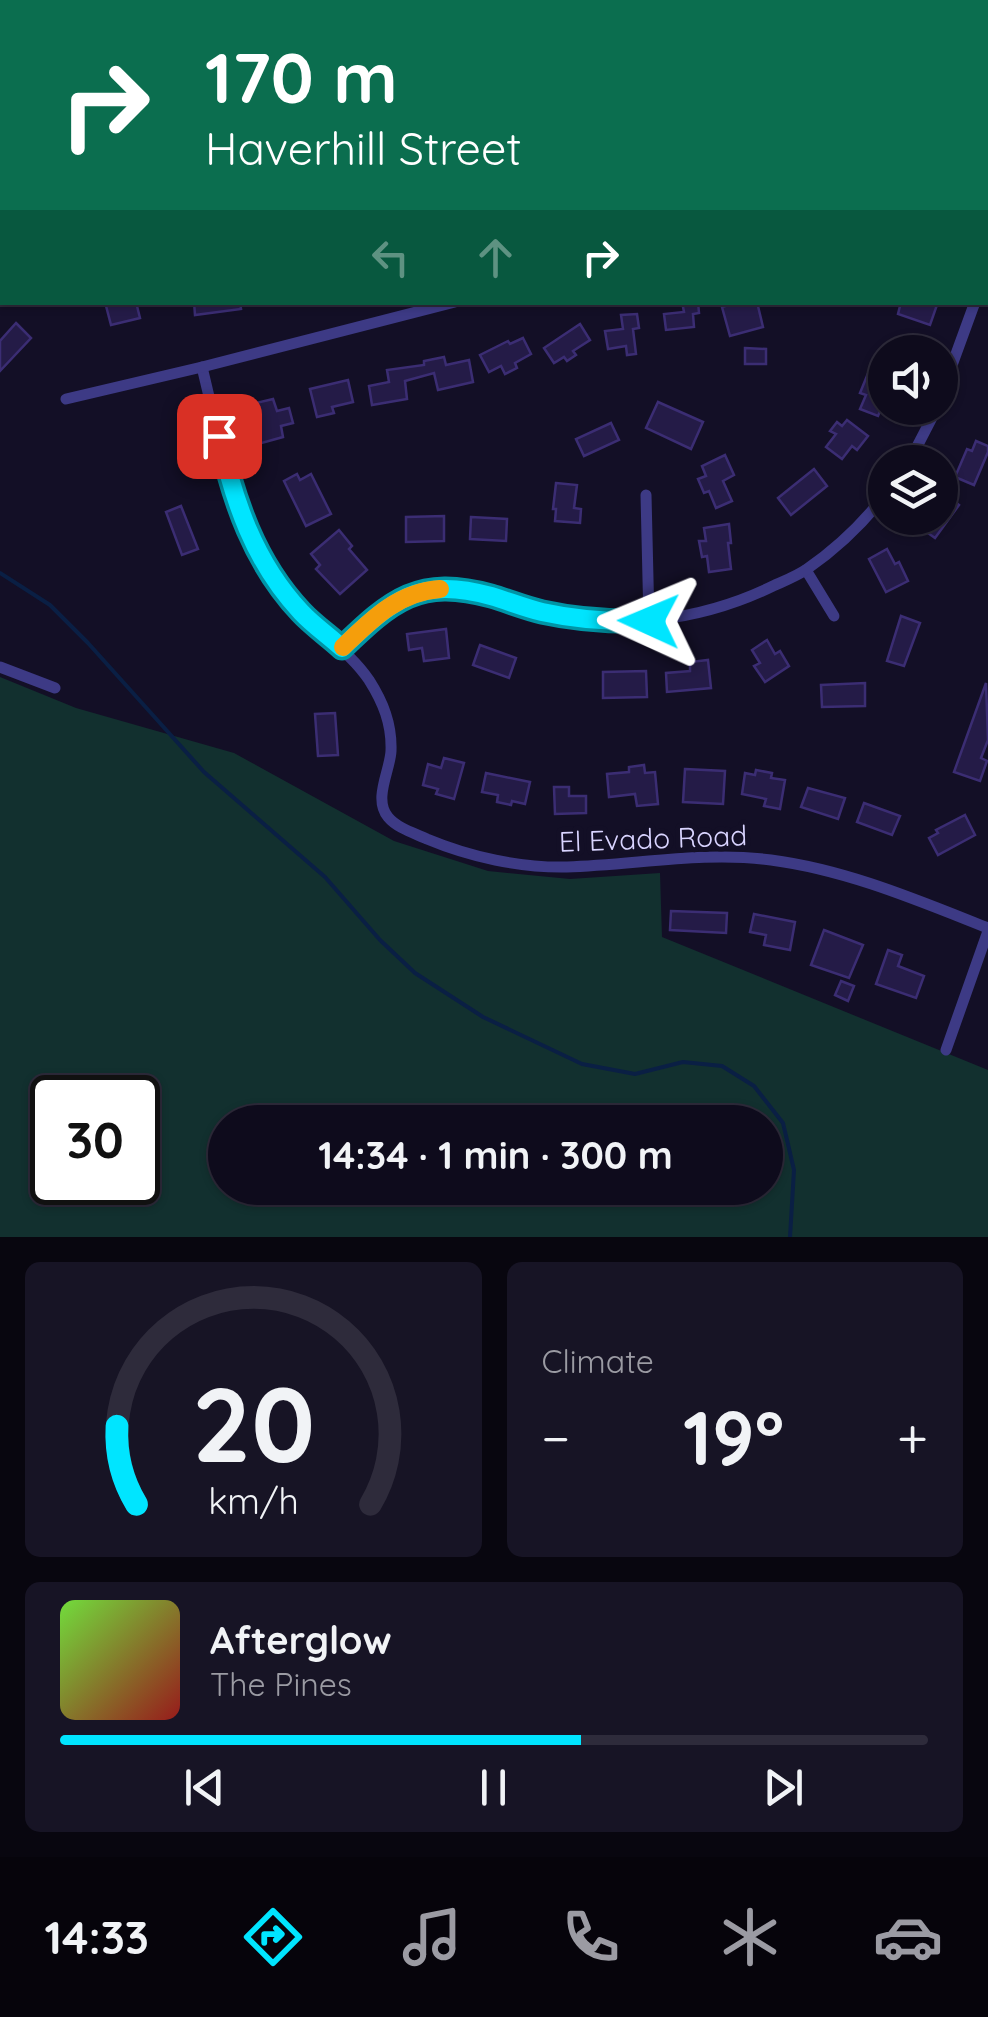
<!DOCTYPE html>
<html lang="en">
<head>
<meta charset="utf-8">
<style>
  body { margin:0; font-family:Quicksand,sans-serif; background:#171425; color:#f1f3f6; height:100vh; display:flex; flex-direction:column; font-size:38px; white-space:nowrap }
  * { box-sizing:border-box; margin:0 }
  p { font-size:32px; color:#9b9ba3 }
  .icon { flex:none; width:55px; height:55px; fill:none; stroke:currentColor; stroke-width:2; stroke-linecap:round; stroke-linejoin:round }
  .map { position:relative; height:1237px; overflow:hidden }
  .drawer { display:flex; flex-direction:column; gap:25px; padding:25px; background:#08060f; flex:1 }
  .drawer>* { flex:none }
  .guide { position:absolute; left:0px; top:0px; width:990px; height:305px; box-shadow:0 2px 8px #0004,0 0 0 2px #2e2b3b; background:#0b6e4f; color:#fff; overflow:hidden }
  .controls { position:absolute; left:868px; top:335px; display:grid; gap:20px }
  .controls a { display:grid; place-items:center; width:90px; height:90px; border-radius:50%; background:#0e0b1c; box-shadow:0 2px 8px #0004,0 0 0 2px #2e2b3b; font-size:50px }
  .speed { position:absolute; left:30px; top:1075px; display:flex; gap:20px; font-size:50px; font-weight:700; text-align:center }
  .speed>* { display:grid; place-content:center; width:130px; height:130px; border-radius:50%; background:#0e0b1c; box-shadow:0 2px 8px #0004,0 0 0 2px #2e2b3b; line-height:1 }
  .speed .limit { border:5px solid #111; border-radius:15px; background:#fff; color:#111 }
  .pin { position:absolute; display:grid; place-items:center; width:85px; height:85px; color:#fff; margin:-42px; border-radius:20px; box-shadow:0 5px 15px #0006 }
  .me { position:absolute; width:110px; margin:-55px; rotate:271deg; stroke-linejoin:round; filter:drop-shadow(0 0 8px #0008) }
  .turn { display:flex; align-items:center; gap:35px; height:210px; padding:0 40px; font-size:45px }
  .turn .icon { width:130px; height:130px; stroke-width:2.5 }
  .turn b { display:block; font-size:70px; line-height:85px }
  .lanes { display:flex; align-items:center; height:95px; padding:0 40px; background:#0003; justify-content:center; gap:50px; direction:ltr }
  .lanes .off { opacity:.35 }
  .big { font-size:75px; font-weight:700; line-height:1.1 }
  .drawer .card { flex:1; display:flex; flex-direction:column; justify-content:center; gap:15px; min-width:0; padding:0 35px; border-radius:15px; background:#171425 }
  .drawer .dial { align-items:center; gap:0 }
  .dial svg { height:260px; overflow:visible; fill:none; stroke:#2e2b3b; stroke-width:7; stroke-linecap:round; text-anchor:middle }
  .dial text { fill:#f1f3f6; stroke:none }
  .song { display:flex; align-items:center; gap:30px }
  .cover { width:120px; height:120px; border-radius:15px; background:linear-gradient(135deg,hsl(100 70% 55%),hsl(0 70% 35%)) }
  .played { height:10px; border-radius:5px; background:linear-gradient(90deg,#00e5ff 60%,#2e2b3b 60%) }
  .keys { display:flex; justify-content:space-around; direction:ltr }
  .heat { display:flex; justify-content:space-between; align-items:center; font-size:55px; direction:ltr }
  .drawer .tiles { flex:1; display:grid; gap:25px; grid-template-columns:1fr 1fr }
  .card:last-child { grid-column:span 2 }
  .trip { position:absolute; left:208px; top:1105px; width:575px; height:100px; border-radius:50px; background:#0e0b1c; box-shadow:0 2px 8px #0004,0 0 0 2px #2e2b3b; font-weight:700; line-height:100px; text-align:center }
  .tabs { display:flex; height:160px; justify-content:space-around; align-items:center; background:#06040b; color:#9b9ba3 }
  .tabs .icon { width:70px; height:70px }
  .tabs .selected { color:#00e5ff }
  .tabs b { font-size:45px; color:#f1f3f6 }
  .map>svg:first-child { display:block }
  .green { fill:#12302f; fill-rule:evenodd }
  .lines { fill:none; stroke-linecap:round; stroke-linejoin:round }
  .stream { stroke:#0a1f44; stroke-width:4 }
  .building { fill:#241b47; stroke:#3b2d73; stroke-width:2.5 }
  .minor { stroke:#3d3a85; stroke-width:11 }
  .route-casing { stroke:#0095a6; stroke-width:25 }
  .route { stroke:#00e5ff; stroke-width:18 }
  .slow { stroke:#f59e0b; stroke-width:18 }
  .labels { text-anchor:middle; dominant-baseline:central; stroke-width:10; stroke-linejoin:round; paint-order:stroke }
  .street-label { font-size:28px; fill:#d9d4ff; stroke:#130f26 }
</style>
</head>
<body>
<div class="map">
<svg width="988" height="1237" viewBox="0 0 988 1237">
  <rect width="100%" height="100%" fill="#130f26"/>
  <path class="green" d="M0,677l76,31 158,45 160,88 94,30 82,8 90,-6 2,64 326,133v167h-988zM52,1098h86v84h-86zM225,1122h540v66h-540z"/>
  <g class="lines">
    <g class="stream">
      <path d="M0,241h2"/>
      <path d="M0,573l50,32 38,38 116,129 121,105 55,63 35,33 68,44 99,47 53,10 48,-12 39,4 32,20 29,37 11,47 -4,67"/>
    </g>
  </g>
  <g class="building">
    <path d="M105,302h31l4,16 -29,7z"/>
    <path d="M194,302h46l1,7 -46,6z"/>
    <path d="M682,302h16l1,11 -6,1 1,13 -28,3 -2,-16 20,-2z"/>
    <path d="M738,302h19l6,25 -33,9 -8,-29z"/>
    <path d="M901,302h37l-8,23 -32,-11z"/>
    <path d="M637,314l2,14 -6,1 3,25 -9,1 -1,-9 -18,3 -3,-18 18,-2 -2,-14z"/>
    <path d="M16,323l15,15 -31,33v-30z"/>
    <path d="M580,324l10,16 -17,11 3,4 -9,6 -3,-4 -10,6 -10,-15z"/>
    <path d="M523,338l8,16 -16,9 2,5 -12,6 -4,-8 -12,6 -9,-17 28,-14 2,3z"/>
    <path d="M745,348l21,1v15h-21z"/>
    <path d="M444,357l2,8 23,-5 4,22 -35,8 -4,-17 -29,8 2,18 -35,6 -3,-19 20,-4 -2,-12 37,-5v-4z"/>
    <path d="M869,371l16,7v22l-7,16 -18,-7 6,-14 -6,-2z"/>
    <path d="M348,380l5,22 -21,5 2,6 -17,4 -7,-28z"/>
    <path d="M273,399l4,12 12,-3 4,15 -12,3 2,11 -25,7 -10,-39z"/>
    <path d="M658,402l45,20 -12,27 -45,-21z"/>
    <path d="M847,420l21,16 -11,14 -5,-4 -10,13 -16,-12 10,-13 -6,-3 7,-9 5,4z"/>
    <path d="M611,423l8,17 -35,16 -8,-17z"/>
    <path d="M976,441l12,5v6l-14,33 -19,-8 12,-28 5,2z"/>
    <path d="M725,455l9,20 -11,6 9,20 -16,7 -7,-17 -5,2 -6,-14 8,-3 -4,-10z"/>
    <path d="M814,469l13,17 -36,29 -13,-17z"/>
    <path d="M297,474l3,6 11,-6 20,40 -25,12 -22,-45z"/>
    <path d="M556,483l21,2 -3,23 7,1 -1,14 -25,-2 1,-12h-3z"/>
    <path d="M945,494l14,11 -24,33 -14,-10 7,-10h12v-17z"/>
    <path d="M181,506l17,43 -16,6 -16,-43z"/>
    <path d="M444,516v25l-38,1v-25z"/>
    <path d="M471,517l36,2 -1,22 -36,-2z"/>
    <path d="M729,524l2,19h-3l3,26 -22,3 -2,-16 -5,1 -3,-16h7l-2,-13z"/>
    <path d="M339,530l13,16 -3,3 18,21 -27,24 -24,-25 4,-4 -9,-11z"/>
    <path d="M887,549l8,15 4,-2 9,19 -22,11 -17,-33z"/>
    <path d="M901,616l19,7 -16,43 -17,-5z"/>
    <path d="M446,629l3,29 -25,3 -2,-13 -13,2 -2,-16z"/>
    <path d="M767,640l8,14 5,-3 9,15 -24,16 -11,-16 6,-3 -8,-13z"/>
    <path d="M480,645l36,13 -7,20 -36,-13z"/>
    <path d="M708,660l3,28 -44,4 -1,-19 24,-2v-9z"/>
    <path d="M646,671l1,26 -44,1v-26z"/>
    <path d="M865,683v23l-43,1 -1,-22z"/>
    <path d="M986,683l2,57 -7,18 6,3 -7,20 -26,-9z"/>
    <path d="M335,713l3,42 -20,1 -3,-42z"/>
    <path d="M444,758l20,5 -10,36 -18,-5 2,-5 -15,-4 5,-21 13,4z"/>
    <path d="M644,765l1,8 10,-1 3,32 -21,2 -2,-12 -26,3 -2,-23 22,-2v-5z"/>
    <path d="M685,769l40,2 -2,33 -40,-2z"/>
    <path d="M756,770l16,3 -1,5 14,2 -5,29 -16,-3 2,-7 -24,-5 3,-21 10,2z"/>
    <path d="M486,773l44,9 -5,22 -13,-3 -1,4 -14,-3 1,-7 -16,-3z"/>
    <path d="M554,787h15v9h17v17l-31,1z"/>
    <path d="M808,788l37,10 -7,21 -37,-12z"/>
    <path d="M864,803l36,13 -8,19 -35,-13z"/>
    <path d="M965,815l10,20 -37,20 -9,-17 9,-5 -2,-3z"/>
    <path d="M671,911l56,2 -1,20 -56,-3z"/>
    <path d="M754,914l41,8 -5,28 -26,-5 2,-10 -16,-3z"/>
    <path d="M824,930l39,15 -14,33 -38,-13z"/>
    <path d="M888,950l14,5 -4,11 26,10 -8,22 -40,-14z"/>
    <path d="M841,981l13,5 -6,15 -13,-6z"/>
  </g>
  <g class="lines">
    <g class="minor">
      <path d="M373,2l11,-2"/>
      <path d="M0,94l2,-1"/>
      <path d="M988,269v-2"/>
      <path d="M202,367c22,90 34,173 98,244 22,24 50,41 69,69 14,22 23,44 22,71 -1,20 -18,48 -3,66 9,11 26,16 39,22 43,18 93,29 140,28 69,-2 136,-16 204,-7 76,10 146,40 217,68"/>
      <path d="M940,398l35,-96"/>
      <path d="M66,399l136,-32 253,-65"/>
      <path d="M909,462l28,-54"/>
      <path d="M646,495l3,126"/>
      <path d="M806,570l28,46"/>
      <path d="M342,648c25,-24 47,-48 81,-57 40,-11 80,11 119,21 78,19 159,9 231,-26 11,-5 24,-10 34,-17 29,-20 57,-47 78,-74"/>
      <path d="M0,667l55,21"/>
      <path d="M946,1050l42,-119"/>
    </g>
  </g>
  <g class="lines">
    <g class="route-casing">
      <path id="route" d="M219,436c15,65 35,126 82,176 12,13 28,24 41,36 50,-48 77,-72 149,-52 17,5 34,12 51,16 36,8 71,10 107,9"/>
    </g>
    <use href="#route" class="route"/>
    <path class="slow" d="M343,647c28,-27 55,-55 97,-58"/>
  </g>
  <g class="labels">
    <g class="street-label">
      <text transform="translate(653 838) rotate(-2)">El Evado Road</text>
    </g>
  </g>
</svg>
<div class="controls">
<a><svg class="icon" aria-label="sound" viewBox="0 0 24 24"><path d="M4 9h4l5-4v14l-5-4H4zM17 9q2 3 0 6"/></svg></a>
<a><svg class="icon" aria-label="layers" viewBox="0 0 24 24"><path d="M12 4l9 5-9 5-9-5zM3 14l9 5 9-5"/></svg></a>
</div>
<div class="speed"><div class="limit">30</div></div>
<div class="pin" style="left:219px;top:436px;background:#d93025"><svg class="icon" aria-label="arrive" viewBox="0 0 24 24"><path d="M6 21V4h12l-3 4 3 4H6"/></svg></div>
<svg class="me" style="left:649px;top:621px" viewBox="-20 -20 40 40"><path d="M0-17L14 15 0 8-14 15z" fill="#00e5ff" stroke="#fff" stroke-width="4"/></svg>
<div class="trip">14:34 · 1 min · 300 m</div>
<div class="guide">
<div class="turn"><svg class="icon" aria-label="right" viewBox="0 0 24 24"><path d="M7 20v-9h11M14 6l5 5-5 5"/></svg><div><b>170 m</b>Haverhill Street</div></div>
<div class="lanes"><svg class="icon off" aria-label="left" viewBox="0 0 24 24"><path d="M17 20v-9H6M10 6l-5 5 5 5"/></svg><svg class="icon off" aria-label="ahead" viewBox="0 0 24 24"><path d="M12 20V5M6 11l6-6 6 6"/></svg><svg class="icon" aria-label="right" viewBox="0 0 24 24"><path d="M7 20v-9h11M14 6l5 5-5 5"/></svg></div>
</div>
</div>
<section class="drawer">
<div class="tiles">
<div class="card dial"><svg viewBox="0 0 100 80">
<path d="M14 69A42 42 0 1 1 86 69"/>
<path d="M14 69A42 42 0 0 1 8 45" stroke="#00e5ff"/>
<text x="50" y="56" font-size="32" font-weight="700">20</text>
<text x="50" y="72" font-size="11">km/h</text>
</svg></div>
<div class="card"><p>Climate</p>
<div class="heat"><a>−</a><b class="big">19°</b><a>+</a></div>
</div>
<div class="card">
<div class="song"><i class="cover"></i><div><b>Afterglow</b><p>The Pines</p></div></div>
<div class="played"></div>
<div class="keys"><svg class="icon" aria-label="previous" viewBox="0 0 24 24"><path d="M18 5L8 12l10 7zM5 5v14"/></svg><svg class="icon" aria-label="pause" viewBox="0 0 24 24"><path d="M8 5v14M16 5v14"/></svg><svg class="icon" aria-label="next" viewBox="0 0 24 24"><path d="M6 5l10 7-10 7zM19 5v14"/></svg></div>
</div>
</div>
</section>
<nav class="tabs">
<b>14:33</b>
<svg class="icon selected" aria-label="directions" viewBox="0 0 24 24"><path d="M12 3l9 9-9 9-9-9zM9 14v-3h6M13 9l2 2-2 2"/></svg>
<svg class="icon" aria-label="music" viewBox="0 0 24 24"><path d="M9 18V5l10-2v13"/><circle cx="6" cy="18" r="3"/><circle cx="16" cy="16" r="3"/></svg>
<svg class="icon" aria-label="phone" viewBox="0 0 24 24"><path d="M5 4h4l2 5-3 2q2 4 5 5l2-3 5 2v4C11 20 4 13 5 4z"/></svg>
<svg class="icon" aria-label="climate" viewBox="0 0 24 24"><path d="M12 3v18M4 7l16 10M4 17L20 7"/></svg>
<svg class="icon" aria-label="car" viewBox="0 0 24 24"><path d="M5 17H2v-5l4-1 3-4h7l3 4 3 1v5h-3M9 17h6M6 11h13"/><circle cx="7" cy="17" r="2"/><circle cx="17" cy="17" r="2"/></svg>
</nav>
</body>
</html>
